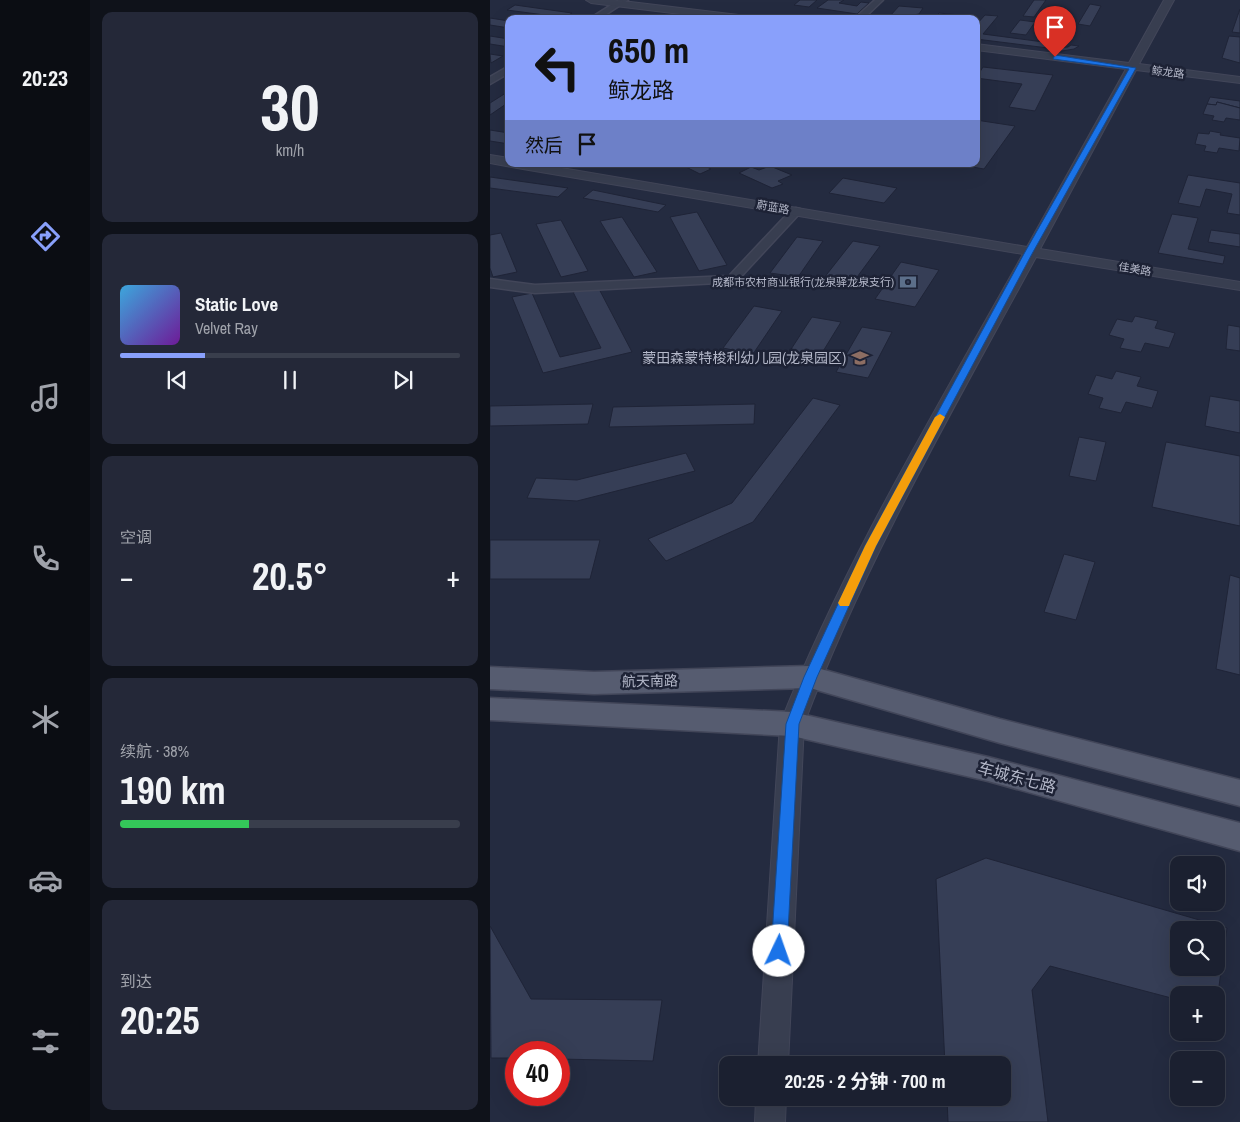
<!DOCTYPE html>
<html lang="zh">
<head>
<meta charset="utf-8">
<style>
  body { margin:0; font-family:"Archivo Narrow","Noto Sans SC",sans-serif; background:#242838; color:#f1f3f6; height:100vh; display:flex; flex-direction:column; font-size:19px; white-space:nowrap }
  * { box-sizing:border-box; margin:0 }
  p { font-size:16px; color:#a0a3ab }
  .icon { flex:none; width:28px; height:28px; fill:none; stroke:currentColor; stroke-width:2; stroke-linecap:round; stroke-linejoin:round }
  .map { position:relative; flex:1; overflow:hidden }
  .sheet { display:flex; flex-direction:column; gap:12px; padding:12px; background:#0f121a; width:400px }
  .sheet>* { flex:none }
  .banner { position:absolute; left:15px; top:15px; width:475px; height:152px; border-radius:10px; box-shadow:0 5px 20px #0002,0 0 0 1px #393e4c; background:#89a0fb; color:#111; overflow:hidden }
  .tools { position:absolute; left:680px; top:856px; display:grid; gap:10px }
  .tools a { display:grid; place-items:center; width:55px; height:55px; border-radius:10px; background:#1b2030; box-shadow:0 5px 20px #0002,0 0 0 1px #393e4c; font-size:25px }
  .speed { position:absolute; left:15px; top:1041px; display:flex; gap:10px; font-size:25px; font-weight:700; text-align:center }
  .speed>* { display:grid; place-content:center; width:65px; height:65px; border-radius:50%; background:#1b2030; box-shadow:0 5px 20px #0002,0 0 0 1px #393e4c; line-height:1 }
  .speed .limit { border:8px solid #d22; background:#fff; color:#111 }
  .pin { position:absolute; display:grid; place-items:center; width:42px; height:42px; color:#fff; margin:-51px -21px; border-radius:50% 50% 50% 0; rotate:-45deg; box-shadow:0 0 5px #0007 }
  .pin .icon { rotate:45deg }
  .me { position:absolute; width:55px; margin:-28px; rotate:3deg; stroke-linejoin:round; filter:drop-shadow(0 0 4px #0008) }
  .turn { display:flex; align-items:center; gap:18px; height:105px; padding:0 20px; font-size:22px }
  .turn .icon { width:65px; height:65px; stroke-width:2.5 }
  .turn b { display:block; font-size:35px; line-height:42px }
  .then { display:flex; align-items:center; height:48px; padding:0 20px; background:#0003; gap:10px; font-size:19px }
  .big { font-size:38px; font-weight:700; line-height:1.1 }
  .sheet .tile { flex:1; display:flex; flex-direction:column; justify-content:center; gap:8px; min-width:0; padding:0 18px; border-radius:10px; background:#242838 }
  .sheet .dial { align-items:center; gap:0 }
  .dial b { font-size:65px; line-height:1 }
  .song { display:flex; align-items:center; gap:15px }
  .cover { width:60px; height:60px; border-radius:8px; background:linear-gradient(135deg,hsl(200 70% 55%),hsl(280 70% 35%)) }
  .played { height:5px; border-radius:2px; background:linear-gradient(90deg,#89a0fb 25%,#393e4c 25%) }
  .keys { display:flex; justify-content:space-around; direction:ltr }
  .heat { display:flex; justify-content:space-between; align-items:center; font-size:28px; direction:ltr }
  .charge { height:8px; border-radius:4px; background:linear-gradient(90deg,#34c759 38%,#393e4c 0) }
  .trip { position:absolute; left:229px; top:1056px; width:292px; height:50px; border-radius:10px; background:#1b2030; box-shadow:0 5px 20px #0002,0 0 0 1px #393e4c; font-weight:700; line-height:50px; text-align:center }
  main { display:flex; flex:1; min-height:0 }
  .tab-bar { display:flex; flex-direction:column; width:90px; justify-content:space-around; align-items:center; background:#0b0d13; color:#a0a3ab }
  .tab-bar .icon { width:35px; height:35px }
  .tab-bar .active { color:#89a0fb }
  .tab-bar b { font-size:22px; color:#f1f3f6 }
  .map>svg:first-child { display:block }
  .building { fill:#363e56; stroke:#1f2437; fill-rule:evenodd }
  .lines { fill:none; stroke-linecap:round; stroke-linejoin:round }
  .minor-casing { stroke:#424659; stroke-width:3 }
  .tertiary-casing { stroke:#424659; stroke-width:2 }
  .primary-casing { stroke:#424659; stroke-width:3 }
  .minor { fill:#383e50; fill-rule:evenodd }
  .tertiary { fill:#383e50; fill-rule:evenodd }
  .primary { fill:#565c70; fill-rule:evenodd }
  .route { fill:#1a73e8; stroke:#114b97 }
  .slow { fill:#f59e0b }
  .labels { text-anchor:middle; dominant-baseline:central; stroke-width:5; stroke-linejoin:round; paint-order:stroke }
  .far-street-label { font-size:11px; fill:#b5b9ca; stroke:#1d2235 }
  .far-poi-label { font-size:11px; fill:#b5b9ca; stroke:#1d2235; text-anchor:end }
  .poi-label { font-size:14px; fill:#b5b9ca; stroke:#1d2235; text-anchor:end }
  .street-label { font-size:14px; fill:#b5b9ca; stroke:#1d2235 }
  .near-street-label { font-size:16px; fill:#b5b9ca; stroke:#1d2235 }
</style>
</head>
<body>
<main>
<nav class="tab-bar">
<b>20:23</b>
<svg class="icon active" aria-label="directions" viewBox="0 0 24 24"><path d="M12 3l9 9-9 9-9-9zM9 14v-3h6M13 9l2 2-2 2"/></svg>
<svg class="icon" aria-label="music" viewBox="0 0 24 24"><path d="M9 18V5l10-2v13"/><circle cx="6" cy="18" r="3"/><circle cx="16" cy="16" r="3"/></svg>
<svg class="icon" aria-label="phone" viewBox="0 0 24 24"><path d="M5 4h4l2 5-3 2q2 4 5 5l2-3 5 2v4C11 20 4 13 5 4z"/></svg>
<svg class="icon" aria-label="climate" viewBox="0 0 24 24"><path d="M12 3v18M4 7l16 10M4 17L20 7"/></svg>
<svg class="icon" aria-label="car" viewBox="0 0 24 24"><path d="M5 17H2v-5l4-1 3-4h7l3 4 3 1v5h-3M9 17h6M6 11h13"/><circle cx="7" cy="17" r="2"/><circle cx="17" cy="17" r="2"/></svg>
<svg class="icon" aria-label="filters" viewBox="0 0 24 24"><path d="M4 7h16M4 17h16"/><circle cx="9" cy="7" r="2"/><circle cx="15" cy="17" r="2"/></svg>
</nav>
<section class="sheet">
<div class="tile dial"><b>30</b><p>km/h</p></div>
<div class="tile">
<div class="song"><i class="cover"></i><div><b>Static Love</b><p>Velvet Ray</p></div></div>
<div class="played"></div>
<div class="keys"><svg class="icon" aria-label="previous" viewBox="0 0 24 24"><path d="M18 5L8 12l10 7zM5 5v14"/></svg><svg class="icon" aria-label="pause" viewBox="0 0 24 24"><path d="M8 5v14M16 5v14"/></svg><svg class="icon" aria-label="next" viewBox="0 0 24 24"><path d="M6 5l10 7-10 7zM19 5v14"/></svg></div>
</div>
<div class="tile"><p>空调</p>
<div class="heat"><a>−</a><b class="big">20.5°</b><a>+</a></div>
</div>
<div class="tile"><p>续航 · 38%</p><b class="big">190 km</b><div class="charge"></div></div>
<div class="tile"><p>到达</p><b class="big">20:25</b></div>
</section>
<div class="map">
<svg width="750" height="1122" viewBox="0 0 750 1122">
  <rect width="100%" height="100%" fill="#242b40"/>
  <g class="building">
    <path d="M310,0h17l-8,7 -15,-2z"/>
    <path d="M338,0h16l-5,3 18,3 4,-4 8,1 -12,11 -40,-6z"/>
    <path d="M544,0h12l-12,17 -11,-1z"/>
    <path d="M600,4l11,2 -11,20 -12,-2z"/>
    <path d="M25,5l57,8 -10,6h-15l5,-3 -45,-6z"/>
    <path d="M409,6l24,2 -4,6 -18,3 -11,-1z"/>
    <path d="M750,9v24l-8,-1z"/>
    <path d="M449,13l30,3 -2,3 -32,-2z"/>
    <path d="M495,15l13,1 -15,18 68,9 -1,4 -2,1 -72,-9v-14z"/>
    <path d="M0,18l19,3v7l-19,-3z"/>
    <path d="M530,20l15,2 -9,13 -16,-2z"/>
    <path d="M562,25l16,2 -8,13 -16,-2z"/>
    <path d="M0,36l19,3v8l-19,-3z"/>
    <path d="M739,36l11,1v26l-18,-5z"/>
    <path d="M581,45l8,1 -5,3 -12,2 -14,-3 20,-1z"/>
    <path d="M0,54l13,2 -12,7z"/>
    <path d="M493,67l70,8 -18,36 -26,-4 13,-23 -46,-6z"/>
    <path d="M19,91v11l-19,13v-12z"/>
    <path d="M720,97l30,4v7l-23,-6 -1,3 -9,-1z"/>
    <path d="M727,102l23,6v12l-14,-2 -2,4 -12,-2 2,-4 -11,-2 4,-10 9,1z"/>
    <path d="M486,120l39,6 -31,43 -29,-5h21z"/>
    <path d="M0,130l19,3v11l-19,-3z"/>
    <path d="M720,131l11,2 -1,2 20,3 -1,13 -20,-3 -2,5 -13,-2 2,-5 -11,-2 3,-11 11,1z"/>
    <path d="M190,164h35l-8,3 4,2 -11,5z"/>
    <path d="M280,166l22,9 -14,6 5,3 -11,4 -33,-15 12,-6 8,3z"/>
    <path d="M698,175l52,8v32l-13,-2 5,-19 -26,-5 -6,18 -22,-4z"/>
    <path d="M0,177l78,11 -10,9 -68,-9z"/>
    <path d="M353,178l54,10 -13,15 -55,-10z"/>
    <path d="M103,190l73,15 -8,7 -75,-14z"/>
    <path d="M207,212l30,53 -28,6 -29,-54z"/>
    <path d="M682,214l26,4 -10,31 37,7 -2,8 -65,-11z"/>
    <path d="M132,217l35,55 -23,5 -34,-56z"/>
    <path d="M71,220l27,51 -27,6 -25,-53z"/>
    <path d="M721,230l29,4v13l-32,-5z"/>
    <path d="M11,233l16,39 -24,5 -3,-9v-33z"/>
    <path d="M307,237l26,4 -25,36 -28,-4z"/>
    <path d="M363,241l27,5 -31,42 -29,-5z"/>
    <path d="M411,262l38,8 -24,37 -40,-8z"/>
    <path d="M108,287l34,65 -89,21 -31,-76 20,-4 28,64 41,-9 -28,-56z"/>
    <path d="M264,306l28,5 -29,43 -30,-6z"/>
    <path d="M645,316l23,5 -3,7 20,5 -6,15 -24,-5 -4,9 -21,-4 4,-9 -15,-4 8,-16 15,3z"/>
    <path d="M322,317l29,5 -27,44 -30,-6z"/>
    <path d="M738,325l12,2v24l-14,-2z"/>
    <path d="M372,327l30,5 -24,46 -32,-6z"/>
    <path d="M626,371l25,6 -4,9 21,5 -6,17 -26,-6 -5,11 -22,-5 4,-10 -15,-4 8,-19 16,4z"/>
    <path d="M720,396l30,5v32l-35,-7z"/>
    <path d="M323,398l27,7 -87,117 -87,39 -18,-22 84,-36z"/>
    <path d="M103,404l-5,20 -98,2v-20z"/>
    <path d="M265,404l-1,20 -145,3 4,-20z"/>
    <path d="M589,437l27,5 -10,39 -27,-5z"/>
    <path d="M676,442l74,14v70l-88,-19z"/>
    <path d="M196,453l9,18 -118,30 -50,-3 9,-20 41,2z"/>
    <path d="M0,540h110l-10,39h-100z"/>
    <path d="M574,554l31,8 -19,58 -32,-8z"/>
    <path d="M740,575l10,3v97l-24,-6z"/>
    <path d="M496,858l241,70 -11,80v-13h-37v5l-129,-34 -18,24 16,132h-100l-1,-24h55v-33h-57l-9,-186zM689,930h37v38h-37z"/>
    <path d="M0,926l41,73 131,1 -9,61 -94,-2v-7h-43v6h-25z"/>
  </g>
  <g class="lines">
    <g class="minor-casing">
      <g id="minor">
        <path d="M129,0h9l-29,19h-10z"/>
        <path d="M385,0h8l-20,19h-9z"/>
        <path d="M19,66v7l-19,11v-7z"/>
        <path d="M306,208l4,1v4l-64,69 -201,11 -45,-6v-8l45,6 194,-9 63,-67z"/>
      </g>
    </g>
    <g class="tertiary-casing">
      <g id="tertiary">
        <path d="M96,0h28l133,16 5,3h-31l-130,-16z"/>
        <path d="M674,0h10l-35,64 101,13v6l-104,-13 -96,179 200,33v8l-204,-33c-83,153 -171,304 -232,467l-16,341h-30l22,-341c65,-164 157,-316 243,-470l-506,-86 -27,-5v-8l19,3v6h29l489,83 99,-178 -150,-19v-6l153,19z"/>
        <path d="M266,1098h30l-1,24h-30z"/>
      </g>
    </g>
    <g class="primary-casing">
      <g id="primary">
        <path d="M320,666l190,53 240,61v26l-240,-63 -190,-55 -216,6 -104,-5v-22l104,5z"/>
        <path d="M0,698l302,14 196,45 252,66v28l-252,-70 -196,-45 -302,-16z"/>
      </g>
    </g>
    <use href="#minor" class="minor"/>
    <use href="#tertiary" class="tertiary"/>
    <use href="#primary" class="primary"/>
  </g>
  <path class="route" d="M565,55l81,13 -103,184 -157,294 -59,131 -18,47 -12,227 -2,5 -6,3 -5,-3 -3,-5 15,-227 18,-47 61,-131 160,-294 104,-183 -76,-10z"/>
  <path class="slow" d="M450,414l5,3 -69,129 -26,57 -1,3h-9l-2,-3 27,-57 70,-129z"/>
  <defs>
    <g id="bank-bare" transform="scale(1.35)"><path d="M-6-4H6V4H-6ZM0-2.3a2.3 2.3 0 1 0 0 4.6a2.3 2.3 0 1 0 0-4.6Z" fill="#5c6f8a" stroke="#1d2235" stroke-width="2.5" paint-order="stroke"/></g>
    <g id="school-bare" transform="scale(1.35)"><path d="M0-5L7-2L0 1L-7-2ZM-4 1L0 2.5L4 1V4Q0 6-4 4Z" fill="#8d6e63" stroke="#1d2235" stroke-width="2.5" paint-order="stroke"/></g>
  </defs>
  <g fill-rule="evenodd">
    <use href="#bank-bare" x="418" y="282"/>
    <use href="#school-bare" x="370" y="358"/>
  </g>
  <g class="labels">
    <g class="far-street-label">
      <text transform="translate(678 72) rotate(7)">鲸龙路</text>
      <text transform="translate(283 207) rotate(10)">蔚蓝路</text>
      <text transform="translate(645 269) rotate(9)">佳美路</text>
    </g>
    <g class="far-poi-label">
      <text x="404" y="282">成都市农村商业银行(龙泉驿龙泉支行)</text>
    </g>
    <g class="poi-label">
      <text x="356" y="358">蒙田森蒙特梭利幼儿园(龙泉园区)</text>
    </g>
    <g class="street-label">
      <text transform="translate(160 681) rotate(-1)">航天南路</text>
    </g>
    <g class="near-street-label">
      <text transform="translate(527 777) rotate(15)">车城东七路</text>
    </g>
  </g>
</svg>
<div class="tools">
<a><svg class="icon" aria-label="sound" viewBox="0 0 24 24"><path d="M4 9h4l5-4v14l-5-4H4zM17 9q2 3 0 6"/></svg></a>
<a><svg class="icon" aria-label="search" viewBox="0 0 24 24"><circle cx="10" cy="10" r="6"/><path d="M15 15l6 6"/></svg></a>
<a>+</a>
<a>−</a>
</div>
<div class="speed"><div class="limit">40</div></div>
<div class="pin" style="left:565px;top:57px;background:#d93025"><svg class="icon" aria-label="arrive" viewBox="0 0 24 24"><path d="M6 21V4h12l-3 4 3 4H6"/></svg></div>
<svg class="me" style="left:289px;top:951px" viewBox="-20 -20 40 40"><circle r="19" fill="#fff"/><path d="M0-13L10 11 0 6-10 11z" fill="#1a73e8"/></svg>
<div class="trip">20:25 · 2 分钟 · 700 m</div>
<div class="banner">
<div class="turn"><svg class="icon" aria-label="left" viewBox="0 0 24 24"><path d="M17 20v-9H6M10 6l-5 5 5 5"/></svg><div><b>650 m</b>鲸龙路</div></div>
<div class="then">然后<svg class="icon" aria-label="arrive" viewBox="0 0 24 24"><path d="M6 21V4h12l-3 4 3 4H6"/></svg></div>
</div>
</div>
</main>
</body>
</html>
